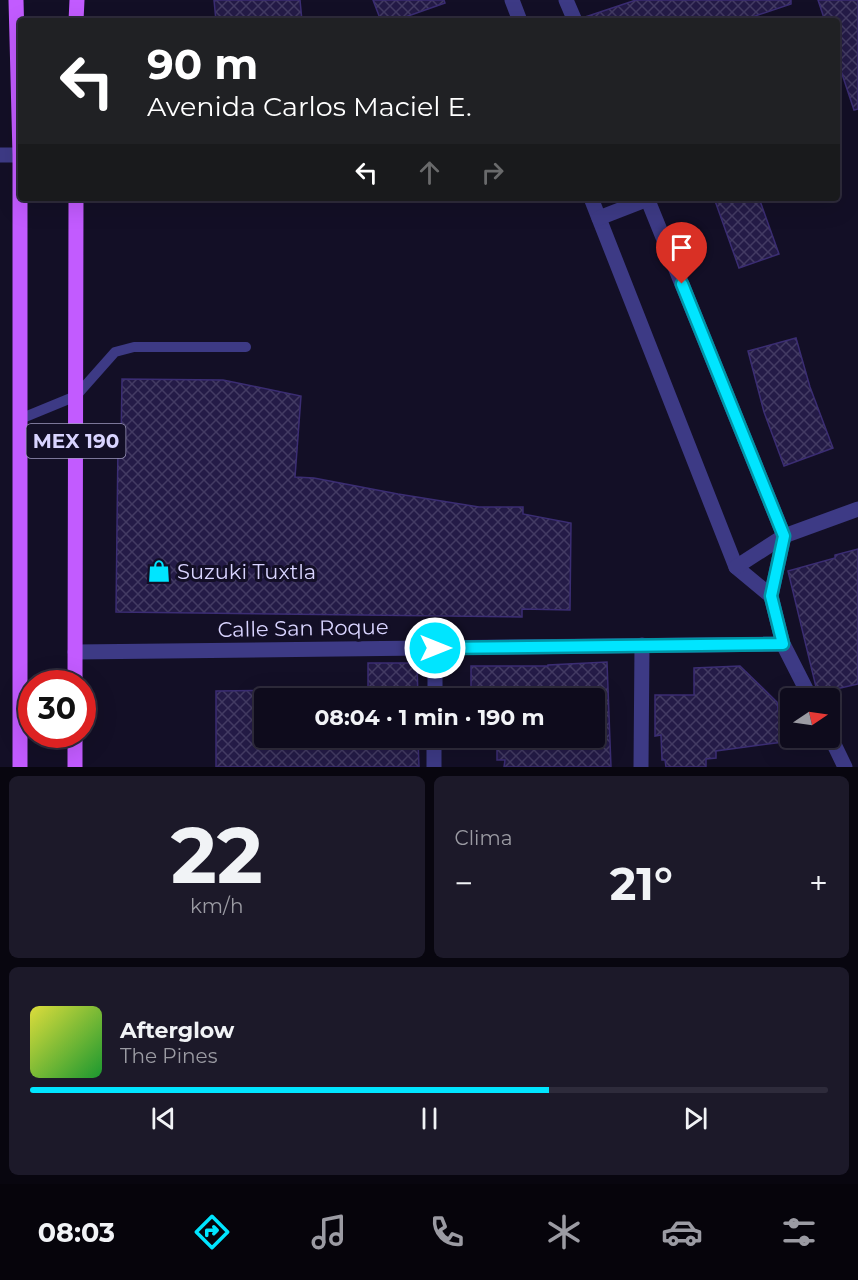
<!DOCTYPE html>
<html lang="es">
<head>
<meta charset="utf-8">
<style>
  body { margin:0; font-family:Montserrat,sans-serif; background:#1c1929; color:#f1f3f6; height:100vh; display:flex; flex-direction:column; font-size:22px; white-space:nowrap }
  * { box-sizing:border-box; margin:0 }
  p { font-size:20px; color:#9b9ba3 }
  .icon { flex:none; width:33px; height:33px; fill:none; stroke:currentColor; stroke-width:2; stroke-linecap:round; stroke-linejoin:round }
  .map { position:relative; height:767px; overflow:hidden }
  .drawer { display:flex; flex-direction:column; gap:9px; padding:9px; background:#08060f; flex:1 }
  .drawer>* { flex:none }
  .hud { position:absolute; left:18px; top:18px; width:822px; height:183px; border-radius:6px; box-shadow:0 6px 24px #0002,0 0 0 2px #2e2b3b; background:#202124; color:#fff; overflow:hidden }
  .needle { width:39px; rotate:77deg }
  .tools { position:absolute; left:780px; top:688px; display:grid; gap:12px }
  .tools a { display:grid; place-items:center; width:60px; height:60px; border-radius:6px; background:#0e0b1c; box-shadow:0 6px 24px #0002,0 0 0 2px #2e2b3b; font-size:30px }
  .speed { position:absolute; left:18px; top:670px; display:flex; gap:12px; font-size:30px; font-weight:700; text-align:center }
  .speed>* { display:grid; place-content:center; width:78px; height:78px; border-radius:50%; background:#0e0b1c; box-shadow:0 6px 24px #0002,0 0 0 2px #2e2b3b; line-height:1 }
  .speed .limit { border:9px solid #d22; background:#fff; color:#111 }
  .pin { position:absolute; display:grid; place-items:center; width:51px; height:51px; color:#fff; margin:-62px -26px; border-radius:50% 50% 50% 0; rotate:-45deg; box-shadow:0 0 6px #0007 }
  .pin .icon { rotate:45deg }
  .me { position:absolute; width:66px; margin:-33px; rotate:90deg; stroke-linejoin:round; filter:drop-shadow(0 0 4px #0008) }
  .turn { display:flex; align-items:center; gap:21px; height:126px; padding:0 30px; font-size:27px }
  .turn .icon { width:78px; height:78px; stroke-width:2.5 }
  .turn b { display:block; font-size:42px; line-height:51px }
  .lanes { display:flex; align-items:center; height:57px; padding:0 30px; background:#0003; justify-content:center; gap:30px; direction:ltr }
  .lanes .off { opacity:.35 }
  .big { font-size:45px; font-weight:700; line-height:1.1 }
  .drawer .card { flex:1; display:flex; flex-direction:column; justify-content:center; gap:9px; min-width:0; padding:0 21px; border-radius:9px; background:#1c1929 }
  .drawer .dial { align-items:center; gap:0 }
  .dial b { font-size:78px; line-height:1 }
  .song { display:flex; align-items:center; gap:18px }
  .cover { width:72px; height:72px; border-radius:9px; background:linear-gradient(135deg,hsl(60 70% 55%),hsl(130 70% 35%)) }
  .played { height:6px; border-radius:3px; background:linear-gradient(90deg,#00e5ff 65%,#2e2b3b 65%) }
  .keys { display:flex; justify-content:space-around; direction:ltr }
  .heat { display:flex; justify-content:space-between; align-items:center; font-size:33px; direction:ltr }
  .drawer .tiles { flex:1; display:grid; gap:9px; grid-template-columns:1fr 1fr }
  .card:last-child { grid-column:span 2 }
  .trip { position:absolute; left:254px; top:688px; width:351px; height:60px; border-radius:6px; background:#0e0b1c; box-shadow:0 6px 24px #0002,0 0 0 2px #2e2b3b; font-weight:700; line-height:60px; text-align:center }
  .menu { display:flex; height:96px; justify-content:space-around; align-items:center; background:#06040b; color:#9b9ba3 }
  .menu .icon { width:42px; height:42px }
  .menu .active { color:#00e5ff }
  .menu b { font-size:27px; color:#f1f3f6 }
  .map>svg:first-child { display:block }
  .building { fill:url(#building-cross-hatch); stroke:#3b2d73; stroke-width:1.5 }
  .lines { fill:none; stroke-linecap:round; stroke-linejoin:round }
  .lane { stroke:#3d3a85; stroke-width:10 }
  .street { stroke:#3d3a85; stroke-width:15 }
  .primary { stroke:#c25bff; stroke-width:15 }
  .route-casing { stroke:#0095a6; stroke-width:15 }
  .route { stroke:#00e5ff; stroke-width:10 }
  .labels { text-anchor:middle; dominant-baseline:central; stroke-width:6; stroke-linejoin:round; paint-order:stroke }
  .shield { fill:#130f26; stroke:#9e99be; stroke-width:1.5 }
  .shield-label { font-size:20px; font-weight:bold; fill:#d9d4ff }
  .poi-label { font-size:21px; fill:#d9d4ff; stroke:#130f26; text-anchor:start }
  .street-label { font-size:21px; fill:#d9d4ff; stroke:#130f26 }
</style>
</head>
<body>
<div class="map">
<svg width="858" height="767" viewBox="0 0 858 767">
  <defs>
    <pattern id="building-cross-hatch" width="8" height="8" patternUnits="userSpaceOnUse" patternTransform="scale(1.5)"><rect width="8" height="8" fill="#241b47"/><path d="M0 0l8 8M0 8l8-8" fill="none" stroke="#433b63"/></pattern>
  </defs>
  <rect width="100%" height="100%" fill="#130f26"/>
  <g class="building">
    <path d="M214,0h86l2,21h-86z"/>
    <path d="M373,0h71l1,3 -51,18h-13z"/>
    <path d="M636,0h155v4l-51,17h-154l-1,-4z"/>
    <path d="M818,0h40v109l-4,1 -17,-51v-38h-12z"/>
    <path d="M714,198h45l20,56 -40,14z"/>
    <path d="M796,338l14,49 23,61 -49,18 -20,-54 -16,-61z"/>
    <path d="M122,379l101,1 78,16 -6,81 19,1 84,16 81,13h44v7l48,9 -1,87 -48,-1v8l-406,-5 2,-168h3z"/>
    <path d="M858,549v135l-39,9 -3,-6 -28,-116 47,-13v-3z"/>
    <path d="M607,662l4,105h-107l1,-7h-8v-14h-20v-8h117v-39h-123v-33h77v-1z"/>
    <path d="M368,663h49l1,36h-154v39h154l1,29h-203v-76l152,-2z"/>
    <path d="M740,666l37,36 6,40 -67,9v7l-10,1v8h-40l-1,-7h-3l-1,-25 -6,1v-41h39v-27z"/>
  </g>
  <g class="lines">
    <path class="lane" d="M20,419l56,-23 39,-44 19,-5h112"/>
    <g class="street">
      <path d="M512,0l8,21"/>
      <path d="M566,0l9,21"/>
      <path d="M0,155h20"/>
      <path d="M591,198l145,369 35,29"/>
      <path d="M647,198l137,338 -13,60 12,48 28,55"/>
      <path d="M599,218l49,-19"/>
      <path d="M736,567l48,-31 74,-27"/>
      <path d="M75,652l708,-8"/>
      <path d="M435,699v-51"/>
      <path d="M830,736l15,31"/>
      <path d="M434,767v-29"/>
      <path d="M641,767l1,-122"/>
    </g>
    <g class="primary">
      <path d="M16,0l4,155v612"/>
      <path d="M76,21l1,-21"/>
      <path d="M75,684l1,-486"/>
      <path d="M75,735v32"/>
    </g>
  </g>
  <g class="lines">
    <g class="route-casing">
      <path id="route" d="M435,648l348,-4 -12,-48 13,-60 -102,-252"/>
    </g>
    <use href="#route" class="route"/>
  </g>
  <defs>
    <g id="shop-bare" transform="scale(1.8)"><path d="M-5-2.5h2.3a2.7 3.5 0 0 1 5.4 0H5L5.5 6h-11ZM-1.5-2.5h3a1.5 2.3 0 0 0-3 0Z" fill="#00e5ff" stroke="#130f26" stroke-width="2.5" paint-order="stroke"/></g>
  </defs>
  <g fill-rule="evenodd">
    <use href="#shop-bare" x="159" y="571"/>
  </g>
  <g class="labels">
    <rect class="shield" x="26.5" y="424" width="99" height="34" rx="4.5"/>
    <g class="shield-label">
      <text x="76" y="441">MEX 190</text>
    </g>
    <g class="poi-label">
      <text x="177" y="571">Suzuki Tuxtla</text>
    </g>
    <g class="street-label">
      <text transform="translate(303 628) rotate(-1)">Calle San Roque</text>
    </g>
  </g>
</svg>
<div class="tools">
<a><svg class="needle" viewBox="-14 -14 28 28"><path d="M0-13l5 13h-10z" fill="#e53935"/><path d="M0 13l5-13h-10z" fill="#9b9ba3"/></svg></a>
</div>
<div class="speed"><div class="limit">30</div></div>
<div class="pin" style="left:682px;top:284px;background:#d93025"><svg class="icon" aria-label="arrive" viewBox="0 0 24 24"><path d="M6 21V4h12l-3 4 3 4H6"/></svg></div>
<svg class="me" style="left:435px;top:648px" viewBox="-20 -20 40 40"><circle r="17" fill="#00e5ff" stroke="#fff" stroke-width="3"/><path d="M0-11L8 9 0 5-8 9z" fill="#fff"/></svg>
<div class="trip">08:04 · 1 min · 190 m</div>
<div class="hud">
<div class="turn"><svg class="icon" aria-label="left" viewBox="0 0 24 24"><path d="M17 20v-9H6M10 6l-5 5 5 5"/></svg><div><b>90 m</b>Avenida Carlos Maciel E.</div></div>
<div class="lanes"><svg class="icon" aria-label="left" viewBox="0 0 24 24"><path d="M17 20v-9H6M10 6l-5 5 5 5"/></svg><svg class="icon off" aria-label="ahead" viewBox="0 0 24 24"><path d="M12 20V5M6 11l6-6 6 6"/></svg><svg class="icon off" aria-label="right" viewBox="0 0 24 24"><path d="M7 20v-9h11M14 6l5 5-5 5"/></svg></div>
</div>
</div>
<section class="drawer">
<div class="tiles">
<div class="card dial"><b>22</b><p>km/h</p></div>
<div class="card"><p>Clima</p>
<div class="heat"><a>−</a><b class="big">21°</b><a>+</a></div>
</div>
<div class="card">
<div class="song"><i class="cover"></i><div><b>Afterglow</b><p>The Pines</p></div></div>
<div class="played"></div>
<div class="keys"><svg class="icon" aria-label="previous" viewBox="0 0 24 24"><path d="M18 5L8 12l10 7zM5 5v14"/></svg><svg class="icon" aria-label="pause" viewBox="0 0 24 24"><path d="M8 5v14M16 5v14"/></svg><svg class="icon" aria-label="next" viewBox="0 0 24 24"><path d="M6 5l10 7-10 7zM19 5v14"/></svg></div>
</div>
</div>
</section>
<nav class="menu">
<b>08:03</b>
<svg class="icon active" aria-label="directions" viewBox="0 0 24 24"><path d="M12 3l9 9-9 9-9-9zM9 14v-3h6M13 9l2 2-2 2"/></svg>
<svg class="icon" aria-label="music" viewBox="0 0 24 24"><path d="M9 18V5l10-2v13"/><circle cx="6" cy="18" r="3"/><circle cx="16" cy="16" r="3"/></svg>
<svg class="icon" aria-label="phone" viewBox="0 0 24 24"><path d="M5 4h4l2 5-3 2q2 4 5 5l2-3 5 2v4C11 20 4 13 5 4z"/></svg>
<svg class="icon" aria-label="climate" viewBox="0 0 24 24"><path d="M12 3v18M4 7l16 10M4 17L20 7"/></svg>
<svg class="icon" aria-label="car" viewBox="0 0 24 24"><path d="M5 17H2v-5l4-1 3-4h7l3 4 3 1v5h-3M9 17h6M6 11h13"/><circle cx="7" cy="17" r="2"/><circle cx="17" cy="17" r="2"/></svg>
<svg class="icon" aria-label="filters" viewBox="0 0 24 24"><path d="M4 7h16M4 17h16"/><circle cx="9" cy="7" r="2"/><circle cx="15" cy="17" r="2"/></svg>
</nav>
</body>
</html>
